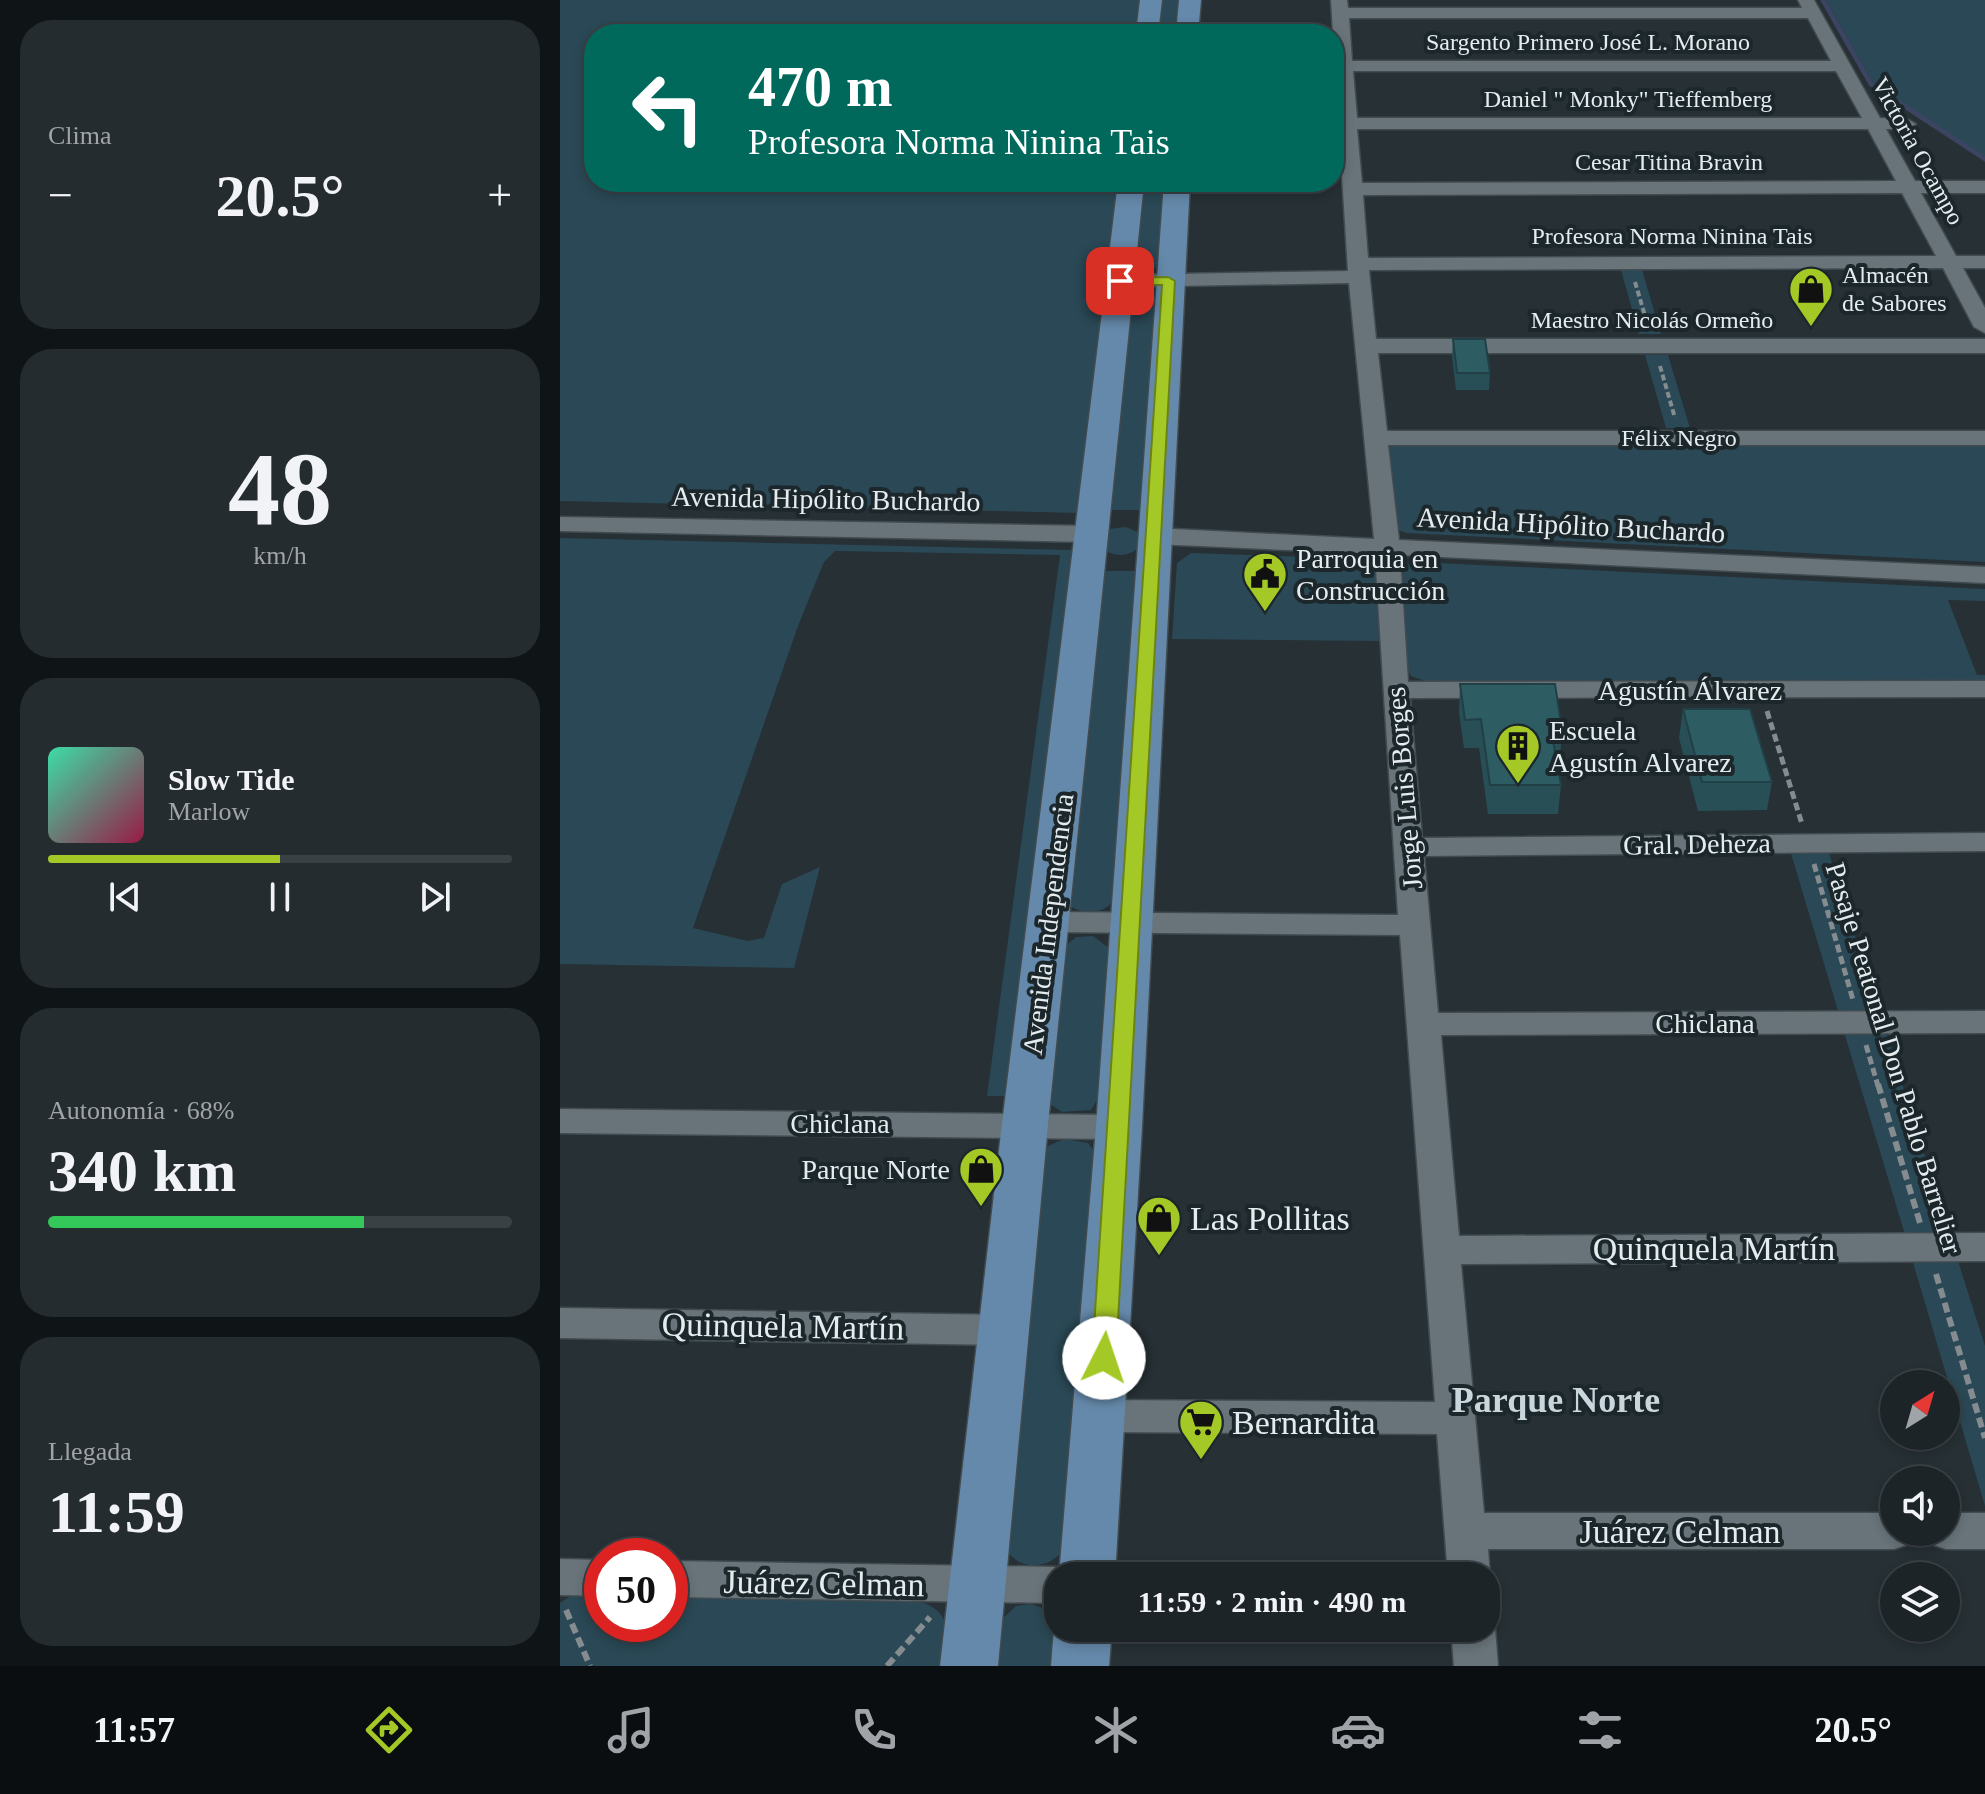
<!DOCTYPE html>
<html lang="es">
<head>
<meta charset="utf-8">
<style>
  body { margin:0; font-family:"Times New Roman",serif; background:#252c30; color:#f1f3f6; height:100vh; display:flex; flex-direction:column; font-size:30px; white-space:nowrap }
  * { box-sizing:border-box; margin:0 }
  p { font-size:26px; color:#a0a4a8 }
  .icon { flex:none; width:44px; height:44px; fill:none; stroke:currentColor; stroke-width:2; stroke-linecap:round; stroke-linejoin:round }
  .map { position:relative; flex:1; overflow:hidden }
  .side { display:flex; flex-direction:column; gap:20px; padding:20px; background:#0f1416; width:560px }
  .side>* { flex:none }
  .banner { position:absolute; left:24px; top:24px; width:760px; height:168px; border-radius:32px; box-shadow:0 4px 12px #0003,0 0 0 2px #3a4145; background:#00695c; color:#fff; overflow:hidden }
  .needle { width:52px; rotate:37deg }
  .tools { position:absolute; left:1320px; top:1370px; display:grid; gap:16px }
  .tools a { display:grid; place-items:center; width:80px; height:80px; border-radius:50%; background:#1c2428; box-shadow:0 4px 12px #0003,0 0 0 2px #3a4145; font-size:40px }
  .speed { position:absolute; left:24px; top:1538px; display:flex; gap:16px; font-size:40px; font-weight:700; text-align:center }
  .speed>* { display:grid; place-content:center; width:104px; height:104px; border-radius:50%; background:#1c2428; box-shadow:0 4px 12px #0003,0 0 0 2px #3a4145; line-height:1 }
  .speed .limit { border:12px solid #d22; background:#fff; color:#111 }
  .pin { position:absolute; display:grid; place-items:center; width:68px; height:68px; color:#fff; margin:-34px; border-radius:16px; box-shadow:0 4px 12px #0006 }
  .me { position:absolute; width:88px; margin:-44px; rotate:4deg; stroke-linejoin:round; filter:drop-shadow(0 0 6px #0008) }
  .turn { display:flex; align-items:center; gap:28px; height:168px; padding:0 32px; font-size:36px }
  .turn .icon { width:104px; height:104px; stroke-width:2.5 }
  .turn b { display:block; font-size:56px; line-height:68px }
  .big { font-size:60px; font-weight:700; line-height:1.1 }
  .side .card { flex:1; display:flex; flex-direction:column; justify-content:center; gap:12px; min-width:0; padding:0 28px; border-radius:32px; background:#252c30 }
  .side .dial { align-items:center; gap:0 }
  .dial b { font-size:104px; line-height:1 }
  .song { display:flex; align-items:center; gap:24px }
  .cover { width:96px; height:96px; border-radius:12px; background:linear-gradient(135deg,hsl(160 70% 55%),hsl(340 70% 35%)) }
  .played { height:8px; border-radius:4px; background:linear-gradient(90deg,#a4c825 50%,#3a4145 50%) }
  .keys { display:flex; justify-content:space-around; direction:ltr }
  .heat { display:flex; justify-content:space-between; align-items:center; font-size:44px; direction:ltr }
  .charge { height:12px; border-radius:6px; background:linear-gradient(90deg,#34c759 68%,#3a4145 0) }
  .trip { position:absolute; left:484px; top:1562px; width:456px; height:80px; border-radius:32px; background:#1c2428; box-shadow:0 4px 12px #0003,0 0 0 2px #3a4145; font-weight:700; line-height:80px; text-align:center }
  .tabs { display:flex; height:128px; justify-content:space-around; align-items:center; background:#0b0e10; color:#a0a4a8 }
  .tabs .icon { width:56px; height:56px }
  .tabs .active { color:#a4c825 }
  .tabs b { font-size:36px; color:#f1f3f6 }
  main { display:flex; flex:1; min-height:0 }
  .map>svg:first-child { display:block }
  .green { fill:#2a4855 }
  .lines { fill:none; stroke-linecap:round; stroke-linejoin:round }
  .stream { stroke:#3b4562; stroke-width:5 }
  .minor-casing { stroke:#424b4f; stroke-width:3 }
  .major-casing { stroke:#424b4f; stroke-width:3 }
  .path-far2 { stroke:#848c90; stroke-width:4; stroke-dasharray:6 3; stroke-linecap:butt }
  .path-far1 { stroke:#848c90; stroke-width:5; stroke-dasharray:8 4; stroke-linecap:butt }
  .path { stroke:#848c90; stroke-width:6; stroke-dasharray:10 5; stroke-linecap:butt }
  .minor { fill:#68747a; fill-rule:evenodd }
  .major { fill:#6589aa; fill-rule:evenodd }
  .wall { fill:#284f55 }
  .building { fill:#2e5c63; stroke:#204045; stroke-width:2 }
  .route { fill:#a4c825; stroke:#6b8218; stroke-width:2 }
  .labels { text-anchor:middle; dominant-baseline:central; stroke-width:8; stroke-linejoin:round; paint-order:stroke }
  .far-street-label { font-size:24px; fill:#e5ecef; stroke:#1c272b }
  .far-poi-label { font-size:24px; fill:#e5ecef; stroke:#1c272b; text-anchor:start }
  .street-label { font-size:28px; fill:#e5ecef; stroke:#1c272b }
  .poi-label { font-size:28px; fill:#e5ecef; stroke:#1c272b; text-anchor:start }
  .near-poi-label { font-size:34px; fill:#e5ecef; stroke:#1c272b; text-anchor:start }
  .near-street-label { font-size:34px; fill:#e5ecef; stroke:#1c272b }
  .near-neighbourhood-label { font-size:36px; font-weight:bold; fill:#c9d7dd; stroke:#1c272b }
</style>
</head>
<body>
<main>
<section class="side">
<div class="card"><p>Clima</p>
<div class="heat"><a>−</a><b class="big">20.5°</b><a>+</a></div>
</div>
<div class="card dial"><b>48</b><p>km/h</p></div>
<div class="card">
<div class="song"><i class="cover"></i><div><b>Slow Tide</b><p>Marlow</p></div></div>
<div class="played"></div>
<div class="keys"><svg class="icon" aria-label="previous" viewBox="0 0 24 24"><path d="M18 5L8 12l10 7zM5 5v14"/></svg><svg class="icon" aria-label="pause" viewBox="0 0 24 24"><path d="M8 5v14M16 5v14"/></svg><svg class="icon" aria-label="next" viewBox="0 0 24 24"><path d="M6 5l10 7-10 7zM19 5v14"/></svg></div>
</div>
<div class="card"><p>Autonomía · 68%</p><b class="big">340 km</b><div class="charge"></div></div>
<div class="card"><p>Llegada</p><b class="big">11:59</b></div>
</section>
<div class="map">
<svg width="1425" height="1666" viewBox="0 0 1425 1666">
  <rect width="100%" height="100%" fill="#263035"/>
  <g class="green">
    <path d="M0,0h581l-4,34h-543v148h525l-39,331 -520,-12z"/>
    <path d="M602,0h17l-3,34h-18z"/>
    <path d="M1266,0h159v158l-110,-72z"/>
    <path d="M583,182h21l-7,85 -12,6 -10,-4z"/>
    <path d="M1061,270h21l19,64h-22z"/>
    <path d="M588,292l8,3 -15,215h-30l20,-213 6,-4z"/>
    <path d="M1085,355h23l22,73h-24z"/>
    <path d="M1425,443v119l-579,-29 -10,-4 -9,-84z"/>
    <path d="M566,527l12,5 1,15c-10,10 -23,10 -35,3l5,-21z"/>
    <path d="M0,538l513,12 -64,546h-22l73,-541 -225,-4 -11,11 -26,64 -105,302 55,13 16,-3 18,-54 38,-17 -26,101 -234,-4z"/>
    <path d="M631,553l173,6 14,7 4,75 -210,-2 5,-76z"/>
    <path d="M857,562l568,27v12l-37,-1 29,75h8v8l-557,-1 -17,-6 -4,-7 -5,-98 4,-6z"/>
    <path d="M543,571h35l-27,332c-10,12 -28,11 -41,3z"/>
    <path d="M1230,850h38l52,165 -41,-1z"/>
    <path d="M533,936l16,12 -12,152 -6,10 -29,2 -12,-8 -1,-5 15,-152 12,-10z"/>
    <path d="M1284,1032h42l65,206h-45z"/>
    <path d="M504,1139l24,4 8,11 -32,395c-15,21 -45,23 -59,-1l38,-394 5,-8z"/>
    <path d="M1352,1259l46,2 27,85v160z"/>
    <path d="M30,1594h12v30h68v-29l246,5c39,12 31,32 26,66h-382v-63l9,-6z"/>
    <path d="M470,1604c37,9 28,31 27,62h-65l4,-41 20,-19z"/>
  </g>
  <g class="lines">
    <path class="stream" d="M1263,0l48,84 114,75"/>
    <g class="minor-casing">
      <g id="minor">
        <path d="M771,0h16l1,8h454l-4,-8h16l66,118 27,1 9,5 -9,5h-21l29,52h70v12h-64l35,63h29v12h-22l22,40v25l-11,-6 -31,-59 -574,2 7,69h609v14h-607l9,78h598v14h-597l11,95 586,27v16l-585,-28 8,127 577,-1v16l-575,1 12,140 563,-5v18l-561,5 14,157 547,-2v22l-544,2 18,201 526,-3v28l-524,3 23,249h410v19h20l-5,12 -15,5h-406l2,27 -4,9v-9h-38l-11,-142 -337,-2 -14,-5 -6,-11 6,-11 14,-5 335,2 -35,-467 -350,-3 -11,-3 -5,-7 5,-7 11,-3 348,3 -23,-361 -221,-10 -9,-3 -4,-5 4,-5 9,-3 220,11 -25,-256 -229,4 -10,-6 10,-6 228,-4zM789,18h459l23,43h-479zM793,71h483l26,47h-505zM797,129h511l28,52 -534,2zM1342,193l34,63 -568,2 -5,-63z"/>
        <path d="M0,517l530,9 9,3 4,5 -4,5 -9,3 -530,-11z"/>
        <path d="M0,1109l559,6 12,3 5,9 -5,9 -12,3 -559,-6z"/>
        <path d="M0,1308l446,7 14,4 5,11 -5,11 -14,4 -446,-7z"/>
        <path d="M1386,1513h39v36h-39l-15,-5 -5,-12h20z"/>
        <path d="M0,1559l42,1v36l-42,-1z"/>
        <path d="M110,1561l388,6 15,5 2,4h-17v27l-388,-6z"/>
        <path d="M926,1614l9,14 3,38h-44l-3,-38h35z"/>
      </g>
    </g>
    <g class="major-casing">
      <g id="major">
        <path d="M580,0h22l-4,34h-22z"/>
        <path d="M619,0h22l-3,34h-22z"/>
        <path d="M558,182h26l-96,942 -50,542h-58l62,-542z"/>
        <path d="M604,182h26l-48,945 -27,449h-56l37,-449z"/>
        <path d="M498,1620v8h54l-3,38h-58l3,-38z"/>
      </g>
    </g>
    <g class="path-far2">
      <path d="M1075,282l13,44"/>
      <path d="M1100,366l15,52"/>
    </g>
    <g class="path-far1">
      <path d="M1207,711l35,113"/>
      <path d="M1254,864l39,136"/>
      <path d="M1306,1045l12,41"/>
    </g>
    <g class="path">
      <path d="M1318,1084l42,139"/>
      <path d="M1376,1274l49,164"/>
      <path d="M6,1610l24,56"/>
      <path d="M327,1666l43,-49"/>
    </g>
    <use href="#minor" class="minor"/>
    <use href="#major" class="major"/>
  </g>
  <g class="wall">
    <path d="M893,339l37,34 -1,17h-33l-4,-34z"/>
    <path d="M900,684l102,46 -2,29h-4l5,26 -3,29h-70l-9,-66h-15l-5,-35z"/>
    <path d="M1123,709l89,73 -5,28 -69,1 -19,-73z"/>
  </g>
  <g class="building">
    <path d="M893,339h32l5,34h-33z"/>
    <path d="M900,684h95l7,46h-11l10,55h-71l-9,-66 -16,1z"/>
    <path d="M1123,709h67l22,73h-70z"/>
  </g>
  <path class="route" d="M608,277l7,4 -59,1077 -4,7 -8,3 -8,-3 -4,-7 70,-1073h-42l-6,-4 6,-3z"/>
  <defs>
    <g id="shop-pin" transform="scale(2.3)"><path d="M0 17L-7.5 6A9.5 9.5 0 1 1 7.5 6Z" fill="#a4c825" stroke="#1c272b"/><path d="M-5-2.5h2.3a2.7 3.5 0 0 1 5.4 0H5L5.5 6h-11ZM-1.5-2.5h3a1.5 2.3 0 0 0-3 0Z" fill="#111"/></g>
    <g id="civic-pin" transform="scale(2.3)"><path d="M0 17L-7.5 6A9.5 9.5 0 1 1 7.5 6Z" fill="#a4c825" stroke="#1c272b"/><path d="M-.6-6.5H3V-4.5H.6V-3L4-1V1h2V6H-6V1h2V-1L-.6-3ZM-1.2 2.5V6h2.4V2.5Z" fill="#111"/></g>
    <g id="building-pin" transform="scale(2.3)"><path d="M0 17L-7.5 6A9.5 9.5 0 1 1 7.5 6Z" fill="#a4c825" stroke="#1c272b"/><path d="M-4-6H4V6H1V3H-1V6H-4ZM-2.5-4.3h1.7v1.8h-1.7ZM.8-4.3h1.7v1.8H.8ZM-2.5-1h1.7V.8h-1.7ZM.8-1h1.7V.8H.8Z" fill="#111"/></g>
    <g id="supermarket-pin" transform="scale(2.3)"><path d="M0 17L-7.5 6A9.5 9.5 0 1 1 7.5 6Z" fill="#a4c825" stroke="#1c272b"/><path d="M-6-5.5h2.5l.6 2H6L4.5 2H-2.5L-4.4-4H-6ZM-1.5 3.2a1.3 1.3 0 1 0 .1 0ZM3 3.2a1.3 1.3 0 1 0 .1 0Z" fill="#111"/></g>
  </defs>
  <g fill-rule="evenodd">
    <use href="#shop-pin" x="1251" y="289"/>
    <use href="#civic-pin" x="705" y="574"/>
    <use href="#building-pin" x="958" y="746"/>
    <use href="#shop-pin" x="421" y="1169"/>
    <use href="#shop-pin" x="599" y="1218"/>
    <use href="#supermarket-pin" x="641" y="1422"/>
  </g>
  <g class="labels">
    <g class="far-street-label">
      <text x="1028" y="42">Sargento Primero José L. Morano</text>
      <text x="1068" y="99">Daniel " Monky" Tieffemberg</text>
      <text transform="translate(1358 151) rotate(61)">Victoria Ocampo</text>
      <text x="1109" y="162">Cesar Titina Bravin</text>
      <text x="1112" y="236">Profesora Norma Ninina Tais</text>
      <text x="1092" y="320">Maestro Nicolás Ormeño</text>
      <text x="1119" y="438">Félix Negro</text>
    </g>
    <g class="far-poi-label">
      <text x="1282" y="275">Almacén<tspan x="1282" dy="28">de Sabores</tspan></text>
    </g>
    <g class="street-label">
      <text transform="translate(266 499) rotate(1)">Avenida Hipólito Buchardo</text>
      <text transform="translate(1011 525) rotate(3)">Avenida Hipólito Buchardo</text>
      <text x="1130" y="690">Agustín Álvarez</text>
      <text transform="translate(844 788) rotate(-95)">Jorge Luis Borges</text>
      <text transform="translate(1137 844) rotate(-1)">Gral. Deheza</text>
      <text transform="translate(488 924) rotate(-83)">Avenida Independencia</text>
      <text x="1145" y="1023">Chiclana</text>
      <text transform="translate(1334 1058) rotate(73)">Pasaje Peatonal Don Pablo Barrelier</text>
      <text x="280" y="1123">Chiclana</text>
    </g>
    <g class="poi-label">
      <text x="736" y="558">Parroquia en<tspan x="736" dy="32">Construcción</tspan></text>
      <text x="989" y="730">Escuela<tspan x="989" dy="32">Agustín Alvarez</tspan></text>
      <text x="390" y="1169" text-anchor="end">Parque Norte</text>
    </g>
    <g class="near-poi-label">
      <text x="630" y="1218">Las Pollitas</text>
      <text x="672" y="1422">Bernardita</text>
    </g>
    <g class="near-street-label">
      <text x="1154" y="1248">Quinquela Martín</text>
      <text transform="translate(223 1326) rotate(1)">Quinquela Martín</text>
      <text x="1120" y="1531">Juárez Celman</text>
      <text transform="translate(264 1583) rotate(1)">Juárez Celman</text>
    </g>
    <g class="near-neighbourhood-label">
      <text x="996" y="1400">Parque Norte</text>
    </g>
  </g>
</svg>
<div class="tools">
<a><svg class="needle" viewBox="-14 -14 28 28"><path d="M0-13l5 13h-10z" fill="#e53935"/><path d="M0 13l5-13h-10z" fill="#a0a4a8"/></svg></a>
<a><svg class="icon" aria-label="sound" viewBox="0 0 24 24"><path d="M4 9h4l5-4v14l-5-4H4zM17 9q2 3 0 6"/></svg></a>
<a><svg class="icon" aria-label="layers" viewBox="0 0 24 24"><path d="M12 4l9 5-9 5-9-5zM3 14l9 5 9-5"/></svg></a>
</div>
<div class="speed"><div class="limit">50</div></div>
<div class="pin" style="left:560px;top:281px;background:#d93025"><svg class="icon" aria-label="arrive" viewBox="0 0 24 24"><path d="M6 21V4h12l-3 4 3 4H6"/></svg></div>
<svg class="me" style="left:544px;top:1358px" viewBox="-20 -20 40 40"><circle r="19" fill="#fff"/><path d="M0-13L10 11 0 6-10 11z" fill="#a4c825"/></svg>
<div class="trip">11:59 · 2 min · 490 m</div>
<div class="banner">
<div class="turn"><svg class="icon" aria-label="left" viewBox="0 0 24 24"><path d="M17 20v-9H6M10 6l-5 5 5 5"/></svg><div><b>470 m</b>Profesora Norma Ninina Tais</div></div>
</div>
</div>
</main>
<nav class="tabs">
<b>11:57</b>
<svg class="icon active" aria-label="directions" viewBox="0 0 24 24"><path d="M12 3l9 9-9 9-9-9zM9 14v-3h6M13 9l2 2-2 2"/></svg>
<svg class="icon" aria-label="music" viewBox="0 0 24 24"><path d="M9 18V5l10-2v13"/><circle cx="6" cy="18" r="3"/><circle cx="16" cy="16" r="3"/></svg>
<svg class="icon" aria-label="phone" viewBox="0 0 24 24"><path d="M5 4h4l2 5-3 2q2 4 5 5l2-3 5 2v4C11 20 4 13 5 4z"/></svg>
<svg class="icon" aria-label="climate" viewBox="0 0 24 24"><path d="M12 3v18M4 7l16 10M4 17L20 7"/></svg>
<svg class="icon" aria-label="car" viewBox="0 0 24 24"><path d="M5 17H2v-5l4-1 3-4h7l3 4 3 1v5h-3M9 17h6M6 11h13"/><circle cx="7" cy="17" r="2"/><circle cx="17" cy="17" r="2"/></svg>
<svg class="icon" aria-label="filters" viewBox="0 0 24 24"><path d="M4 7h16M4 17h16"/><circle cx="9" cy="7" r="2"/><circle cx="15" cy="17" r="2"/></svg>
<b>20.5°</b>
</nav>
</body>
</html>
